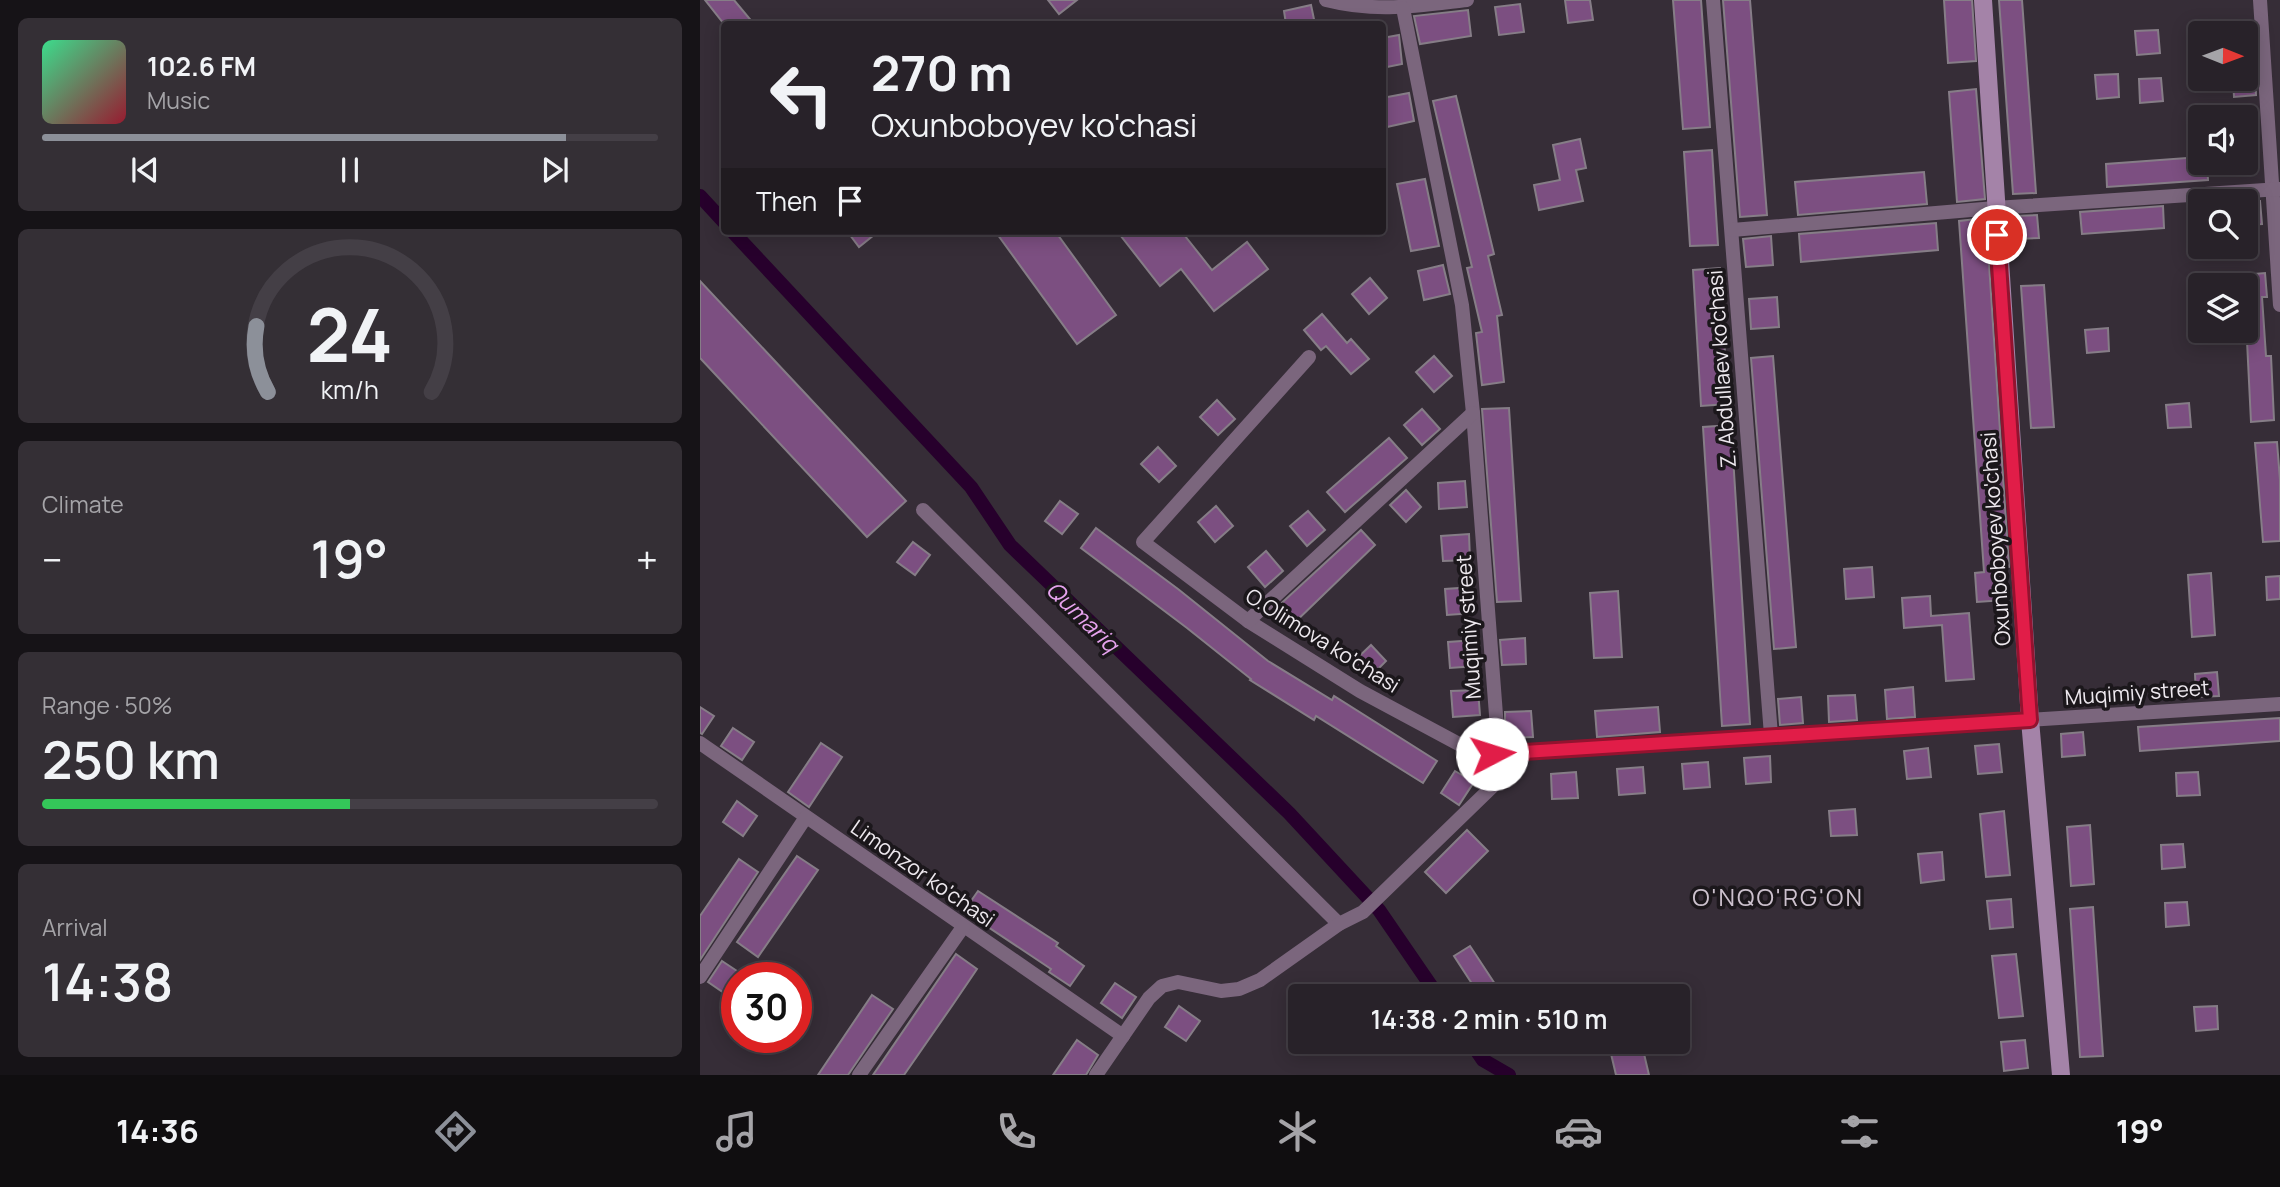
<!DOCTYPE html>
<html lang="en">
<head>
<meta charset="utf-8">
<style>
  body { margin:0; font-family:Manrope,sans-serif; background:#342f35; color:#f1f3f6; height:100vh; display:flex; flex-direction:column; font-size:26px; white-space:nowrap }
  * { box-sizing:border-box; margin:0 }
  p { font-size:23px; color:#a5a4a8 }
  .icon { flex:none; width:38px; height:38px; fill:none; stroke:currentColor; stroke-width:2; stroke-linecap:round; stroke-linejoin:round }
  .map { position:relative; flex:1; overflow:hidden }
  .details { display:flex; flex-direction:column; gap:18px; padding:18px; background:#161317; width:700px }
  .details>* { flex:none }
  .banner { position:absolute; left:21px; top:21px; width:665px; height:214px; border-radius:7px; box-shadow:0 4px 18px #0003,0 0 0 2px #443f46; background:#282229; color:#f1f3f6; overflow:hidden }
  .needle { width:46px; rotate:91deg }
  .buttons { position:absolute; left:1488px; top:21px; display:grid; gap:14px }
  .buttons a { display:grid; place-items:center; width:70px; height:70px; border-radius:7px; background:#282229; box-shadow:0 4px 18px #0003,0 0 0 2px #443f46; font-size:35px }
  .speed { position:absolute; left:21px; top:962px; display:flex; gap:14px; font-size:35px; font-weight:700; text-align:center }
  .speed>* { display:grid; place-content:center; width:91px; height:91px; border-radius:50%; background:#282229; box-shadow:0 4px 18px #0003,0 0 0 2px #443f46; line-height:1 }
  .speed .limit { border:10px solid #d22; background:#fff; color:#111 }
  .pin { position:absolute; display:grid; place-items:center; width:60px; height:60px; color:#fff; margin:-30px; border:4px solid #fff; border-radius:50%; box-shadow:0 2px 7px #0007 }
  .me { position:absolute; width:77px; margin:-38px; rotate:85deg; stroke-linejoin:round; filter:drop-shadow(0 0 5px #0008) }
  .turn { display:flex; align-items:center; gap:24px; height:147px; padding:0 35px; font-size:32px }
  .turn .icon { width:91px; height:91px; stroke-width:2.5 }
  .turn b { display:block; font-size:49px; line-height:60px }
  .then { display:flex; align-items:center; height:66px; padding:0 35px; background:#0003; gap:14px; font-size:26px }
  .big { font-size:52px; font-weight:600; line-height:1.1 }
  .details .widget { flex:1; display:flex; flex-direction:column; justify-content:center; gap:10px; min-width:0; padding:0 24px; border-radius:10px; background:#342f35 }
  .details .dial { align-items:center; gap:0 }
  .dial svg { height:182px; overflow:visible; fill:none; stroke:#443f46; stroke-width:7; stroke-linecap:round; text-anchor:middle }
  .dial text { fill:#f1f3f6; stroke:none }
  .song { display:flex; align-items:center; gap:21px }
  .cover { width:84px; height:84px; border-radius:10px; background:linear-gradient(135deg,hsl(150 70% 55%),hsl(350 70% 35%)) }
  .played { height:7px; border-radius:4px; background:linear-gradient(90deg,#8c9099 85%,#443f46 85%) }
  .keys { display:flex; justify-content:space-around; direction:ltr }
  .heat { display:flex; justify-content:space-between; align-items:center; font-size:38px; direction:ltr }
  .charge { height:10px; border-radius:5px; background:linear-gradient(90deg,#34c759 50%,#443f46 0) }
  .trip { position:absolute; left:588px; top:984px; width:402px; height:70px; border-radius:7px; background:#282229; box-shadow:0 4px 18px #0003,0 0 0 2px #443f46; font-weight:600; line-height:70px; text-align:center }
  .dock { display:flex; height:112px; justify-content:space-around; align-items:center; background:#100e10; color:#a5a4a8 }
  .dock .icon { width:49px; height:49px }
  .dock .current { color:#8c9099 }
  .dock b { font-size:32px; color:#f1f3f6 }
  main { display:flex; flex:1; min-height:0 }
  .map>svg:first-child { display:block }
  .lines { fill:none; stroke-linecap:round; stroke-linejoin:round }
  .canal { stroke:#27002c; stroke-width:14 }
  .building { fill:#7c4f81; stroke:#867d87; stroke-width:2 }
  .street { stroke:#7b667d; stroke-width:14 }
  .secondary { stroke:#a483a8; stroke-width:18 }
  .route-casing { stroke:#92132f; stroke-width:18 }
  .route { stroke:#e11d48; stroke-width:12 }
  .labels { text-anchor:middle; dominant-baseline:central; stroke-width:7; stroke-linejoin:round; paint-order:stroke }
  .street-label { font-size:21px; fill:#eee9ef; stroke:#1b171b }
  .water-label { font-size:23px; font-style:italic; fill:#e6a3ee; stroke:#1b171b }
  .quarter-label { font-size:24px; letter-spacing:2px; fill:#ccc1cd; stroke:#1b171b }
</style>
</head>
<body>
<main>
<section class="details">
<div class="widget">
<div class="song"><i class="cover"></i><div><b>102.6 FM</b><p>Music</p></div></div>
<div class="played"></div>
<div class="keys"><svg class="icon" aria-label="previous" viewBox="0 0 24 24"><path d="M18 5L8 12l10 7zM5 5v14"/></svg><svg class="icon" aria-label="pause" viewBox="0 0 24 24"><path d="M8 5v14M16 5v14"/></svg><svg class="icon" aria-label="next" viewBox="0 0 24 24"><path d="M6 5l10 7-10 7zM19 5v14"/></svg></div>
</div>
<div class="widget dial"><svg viewBox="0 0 100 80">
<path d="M14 69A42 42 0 1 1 86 69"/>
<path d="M14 69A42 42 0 0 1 9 40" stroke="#8c9099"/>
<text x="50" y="56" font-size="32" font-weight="700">24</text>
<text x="50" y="72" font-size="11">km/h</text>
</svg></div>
<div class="widget"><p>Climate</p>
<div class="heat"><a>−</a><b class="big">19°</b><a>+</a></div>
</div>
<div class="widget"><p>Range · 50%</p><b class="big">250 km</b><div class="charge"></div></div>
<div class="widget"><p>Arrival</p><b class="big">14:38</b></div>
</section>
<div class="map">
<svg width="1580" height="1075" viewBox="0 0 1580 1075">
  <rect width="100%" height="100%" fill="#362d37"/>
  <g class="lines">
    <g class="canal">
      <path d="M0,196l24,26"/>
      <path d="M32,231l239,256 39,58 279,268 90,97 59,86"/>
      <path d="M770,1041l13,19 26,15"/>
    </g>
  </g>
  <g class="building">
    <path d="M5,0h29l20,24h-30z"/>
    <path d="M348,0h29l-18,14z"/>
    <path d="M865,0h25l3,20 -25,3z"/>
    <path d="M973,0h28l9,127 -27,2z"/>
    <path d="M1023,0h27l17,215 -27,2z"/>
    <path d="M1244,0h28l4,61 -28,2z"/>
    <path d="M1299,0h23l14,193 -23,1z"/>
    <path d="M820,4l4,28 -25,3 -4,-28z"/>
    <path d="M611,5l4,19h-29l-2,-13z"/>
    <path d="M768,10l3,26 -51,8 -6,-28z"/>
    <path d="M1458,30l2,23 -23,2 -2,-24z"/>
    <path d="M699,35l3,29 -20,4v-30z"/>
    <path d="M1545,54h9l2,41 -22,2 -1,-18h12z"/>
    <path d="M1418,74l1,23 -22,2 -2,-24z"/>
    <path d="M1461,78l2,23 -23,2 -1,-24z"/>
    <path d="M1276,89l9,110 -28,3 -8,-110z"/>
    <path d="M709,93l5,28 -27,6 -5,-29z"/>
    <path d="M756,96l38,158 -6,2 14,59 -5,1 7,66 -22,3 -6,-52 6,-1 -15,-64 5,-1 -39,-166z"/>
    <path d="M1557,126l2,23 -14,1v-23z"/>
    <path d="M880,139l6,29 -10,2 7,31 -44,9 -5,-25 26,-5 -7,-35z"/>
    <path d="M1012,150l6,95 -28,1 -6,-94z"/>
    <path d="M1500,157v6h7l1,17 -101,7 -1,-23z"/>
    <path d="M1224,172l3,32 -129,11 -3,-33z"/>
    <path d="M725,179l14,67 -28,5 -14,-67z"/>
    <path d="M1560,201l2,23 -17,1v-23z"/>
    <path d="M1463,206l1,22 -82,6 -2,-22z"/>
    <path d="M1337,215l2,23 -23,1 -1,-23z"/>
    <path d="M1286,218l23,349 -7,1 3,32 -28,2 -2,-29 9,-1 -25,-351z"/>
    <path d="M1236,223l2,27 -137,12 -2,-28z"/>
    <path d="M147,231h32l-20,16z"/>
    <path d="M295,231h60l61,84 -39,29z"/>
    <path d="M417,231h64l31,39 35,-28 21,27 -54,42 -33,-42 -21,17z"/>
    <path d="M1071,236l2,29 -27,2 -3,-28z"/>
    <path d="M743,265l7,29 -26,6 -6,-29z"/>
    <path d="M1020,268l8,136 -27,2 -8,-136z"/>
    <path d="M1565,273l2,24h-5l4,59h5l3,64 -23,2 -4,-81 -4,1 -1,-11h3v-46h-2v-10z"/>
    <path d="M670,278l17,20 -18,16 -17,-20z"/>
    <path d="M0,281l206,220 -39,36 -167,-179z"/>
    <path d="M1344,285l10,142 -23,1 -10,-142z"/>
    <path d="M1077,297l2,30 -28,2 -2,-30z"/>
    <path d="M622,314l25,29 4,-4 18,20 -18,15 -25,-28 -5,4 -17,-20z"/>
    <path d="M1408,328l1,23 -22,2 -2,-23z"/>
    <path d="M734,356l18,20 -18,16 -18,-20z"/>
    <path d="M1073,356l23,291 -22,2 -23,-291z"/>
    <path d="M517,400l18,19 -17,16 -18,-18z"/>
    <path d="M1489,403l2,24 -23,1 -2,-23z"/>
    <path d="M809,408l12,193 -24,1 -15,-193z"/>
    <path d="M722,409l18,20 -18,16 -18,-20z"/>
    <path d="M1031,425l19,299 -28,2 -19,-299z"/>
    <path d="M689,438l18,20 -62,54 -18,-20z"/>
    <path d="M1577,442l3,38v61l-17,1 -8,-99z"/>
    <path d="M458,447l18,19 -17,16 -18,-18z"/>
    <path d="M765,481l2,26 -28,2 -1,-26z"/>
    <path d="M706,490l15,17 -15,15 -16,-17z"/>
    <path d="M360,501l18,13 -16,20 -17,-13z"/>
    <path d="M516,506l17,20 -18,16 -17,-20z"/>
    <path d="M608,511l17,19 -18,16 -17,-20z"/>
    <path d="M396,528l82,61 90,72 64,39 2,-4 103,65 -14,22 -107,-67 -2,4 -64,-40 1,-1 -64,-51 -106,-80z"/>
    <path d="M661,530l14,15 -85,82 -16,-17z"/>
    <path d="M769,534l1,26 -27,1 -2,-25z"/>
    <path d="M213,542l17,13 -15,20 -18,-13z"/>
    <path d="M566,551l17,20 -18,16 -17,-20z"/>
    <path d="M1172,567l2,30 -28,2 -2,-30z"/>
    <path d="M1511,573l4,62 -23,2 -4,-62z"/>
    <path d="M1580,576v23l-13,1 -1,-23z"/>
    <path d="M773,587l1,26 -27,2 -2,-26z"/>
    <path d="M918,591l4,66 -28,1 -4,-65z"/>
    <path d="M1230,596l1,20 38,-3 5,66 -28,2 -4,-56 -38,3 -2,-30z"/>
    <path d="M825,638l1,26 -24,1 -2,-25z"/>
    <path d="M776,640l1,26 -27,2 -2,-26z"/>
    <path d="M671,645l15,16 -18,18 -16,-16z"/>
    <path d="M1517,672l2,24 -23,1 -1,-23z"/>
    <path d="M1213,687l2,30 -28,2 -2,-29z"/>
    <path d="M778,690l2,25 -27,2 -2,-26z"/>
    <path d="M1155,695l2,25 -28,2 -1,-26z"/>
    <path d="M1101,697l2,26 -23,2 -2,-26z"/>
    <path d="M0,707l14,9 -12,18 -2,-1z"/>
    <path d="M958,707l2,25 -63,5 -2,-26z"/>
    <path d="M831,711l2,26 -28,1v-26z"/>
    <path d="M1580,718v23l-140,10 -2,-24z"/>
    <path d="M33,728l21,14 -12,18 -21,-14z"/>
    <path d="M1383,732l2,23 -23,2 -1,-23z"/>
    <path d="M121,743l21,14 -33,50 -21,-15z"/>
    <path d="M1299,744l3,28 -24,2 -3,-28z"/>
    <path d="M1228,748l3,29 -24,2 -3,-28z"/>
    <path d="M1070,756l1,26 -25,2 -2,-26z"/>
    <path d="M1008,762l2,25 -26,2 -2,-25z"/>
    <path d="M943,767l2,26 -26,2 -2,-26z"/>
    <path d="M755,771l19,11 -15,23 -18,-12z"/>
    <path d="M876,772l2,26 -26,1 -1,-25z"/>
    <path d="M1498,772l2,23 -23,1 -1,-23z"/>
    <path d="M37,801l20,15 -14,20 -20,-14z"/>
    <path d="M1155,809l2,26 -26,1 -2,-25z"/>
    <path d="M1304,811l6,64 -24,2 -6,-63z"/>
    <path d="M1390,825l4,59 -23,2 -4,-59z"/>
    <path d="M767,830l21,21 -42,42 -21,-21z"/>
    <path d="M1483,844l2,23 -23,2 -1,-24z"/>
    <path d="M1242,852l2,28 -23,3 -3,-29z"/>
    <path d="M97,856l21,14 -60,87 -21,-15z"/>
    <path d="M39,859l19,13 -58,88v-44z"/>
    <path d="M278,891l80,52 -2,3 28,20 -14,20 -21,-14 2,-3 -87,-58z"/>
    <path d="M1311,899l2,28 -23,2 -3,-28z"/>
    <path d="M1487,902l2,23 -23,2 -1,-24z"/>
    <path d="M1393,907l10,149 -23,1 -10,-148z"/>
    <path d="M770,946l27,41 -13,9h-4l-26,-40z"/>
    <path d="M256,954l21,15 -23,34 -50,72h-31z"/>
    <path d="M1316,954l7,62 -24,2 -7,-62z"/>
    <path d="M22,961l15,10v16l-7,10 -22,-15z"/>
    <path d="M415,983l21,14 -14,21 -21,-15z"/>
    <path d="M172,995l21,14 -45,66h-30z"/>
    <path d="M479,1006l21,15 -14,20 -21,-14z"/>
    <path d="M1517,1006l1,23 -22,2 -2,-24z"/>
    <path d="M377,1040l21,15 -12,20h-33z"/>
    <path d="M1325,1040l3,28 -24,3 -3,-29z"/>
    <path d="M908,1041h33l8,34h-33z"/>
  </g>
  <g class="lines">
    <g class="street">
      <path d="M626,0c51,13 90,6 141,0"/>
      <path d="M1013,0l58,735"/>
      <path d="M1560,0l20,305"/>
      <path d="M703,8l59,297 11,108 24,315 -5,26"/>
      <path d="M1032,230l263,-22 285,-19"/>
      <path d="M609,357l-166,185 105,79 112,70 110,59 22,4 788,-50"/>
      <path d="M223,510l416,414"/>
      <path d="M548,621l225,-208"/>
      <path d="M0,743l423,293"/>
      <path d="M0,977l106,-160"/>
      <path d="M159,1075l104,-148"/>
      <path d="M396,1075l53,-77 13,-12 16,-4 43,9 18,-2 21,-9 79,-56 24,-12 132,-128 21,-32"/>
    </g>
    <path class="secondary" d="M1283,0l47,720 31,355"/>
  </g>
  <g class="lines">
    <g class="route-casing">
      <path id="route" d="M792,754l538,-34 -33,-485"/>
    </g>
    <use href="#route" class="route"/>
  </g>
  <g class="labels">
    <g class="street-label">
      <text transform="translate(1021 369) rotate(-94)">Z. Abdullaev ko'chasi</text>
      <text transform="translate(1295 539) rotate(-94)">Oxunboboyev ko'chasi</text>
      <text transform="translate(768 627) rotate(-94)">Muqimiy street</text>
      <text transform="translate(623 640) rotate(32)">O.Olimova ko'chasi</text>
      <text transform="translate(1437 692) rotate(-4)">Muqimiy street</text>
      <text transform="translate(223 873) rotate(35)">Limonzor ko'chasi</text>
    </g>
    <g class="water-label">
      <text transform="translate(383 616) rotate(44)">Qumariq</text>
    </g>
    <g class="quarter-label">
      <text x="1078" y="896">O'NQO'RG'ON</text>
    </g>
  </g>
</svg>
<div class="buttons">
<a><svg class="needle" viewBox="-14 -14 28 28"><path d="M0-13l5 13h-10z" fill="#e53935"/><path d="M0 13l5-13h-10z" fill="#a5a4a8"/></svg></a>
<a><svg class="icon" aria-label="sound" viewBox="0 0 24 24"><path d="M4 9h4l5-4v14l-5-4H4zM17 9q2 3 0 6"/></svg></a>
<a><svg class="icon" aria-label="search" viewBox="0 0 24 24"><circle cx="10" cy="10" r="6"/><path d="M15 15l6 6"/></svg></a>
<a><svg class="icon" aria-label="layers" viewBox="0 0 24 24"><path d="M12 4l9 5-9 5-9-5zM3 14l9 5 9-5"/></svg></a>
</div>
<div class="speed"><div class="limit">30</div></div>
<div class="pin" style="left:1297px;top:235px;background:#d93025"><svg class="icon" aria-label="arrive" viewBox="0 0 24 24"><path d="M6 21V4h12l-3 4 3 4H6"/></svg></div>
<svg class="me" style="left:792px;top:754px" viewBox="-20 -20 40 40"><circle r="19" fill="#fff"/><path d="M0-13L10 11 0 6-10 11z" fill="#e11d48"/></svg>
<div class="trip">14:38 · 2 min · 510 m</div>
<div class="banner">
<div class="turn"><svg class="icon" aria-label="left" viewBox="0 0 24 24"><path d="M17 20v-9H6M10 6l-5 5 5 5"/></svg><div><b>270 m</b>Oxunboboyev ko'chasi</div></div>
<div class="then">Then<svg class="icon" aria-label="arrive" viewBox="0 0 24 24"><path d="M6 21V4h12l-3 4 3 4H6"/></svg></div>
</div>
</div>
</main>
<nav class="dock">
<b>14:36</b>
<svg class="icon current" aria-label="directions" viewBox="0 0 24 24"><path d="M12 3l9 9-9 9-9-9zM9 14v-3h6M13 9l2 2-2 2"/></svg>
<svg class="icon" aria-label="music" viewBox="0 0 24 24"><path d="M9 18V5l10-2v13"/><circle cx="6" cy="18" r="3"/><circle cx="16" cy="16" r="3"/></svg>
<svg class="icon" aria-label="phone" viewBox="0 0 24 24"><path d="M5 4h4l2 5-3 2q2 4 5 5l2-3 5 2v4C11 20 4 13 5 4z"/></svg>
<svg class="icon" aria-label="climate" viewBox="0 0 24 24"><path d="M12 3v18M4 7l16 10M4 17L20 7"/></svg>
<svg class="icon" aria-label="car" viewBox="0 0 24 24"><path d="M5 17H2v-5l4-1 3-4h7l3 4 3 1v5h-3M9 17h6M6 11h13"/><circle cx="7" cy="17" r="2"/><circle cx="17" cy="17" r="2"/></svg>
<svg class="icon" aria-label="filters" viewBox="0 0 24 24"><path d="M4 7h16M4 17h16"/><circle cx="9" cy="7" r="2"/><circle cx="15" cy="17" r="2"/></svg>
<b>19°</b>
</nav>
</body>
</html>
